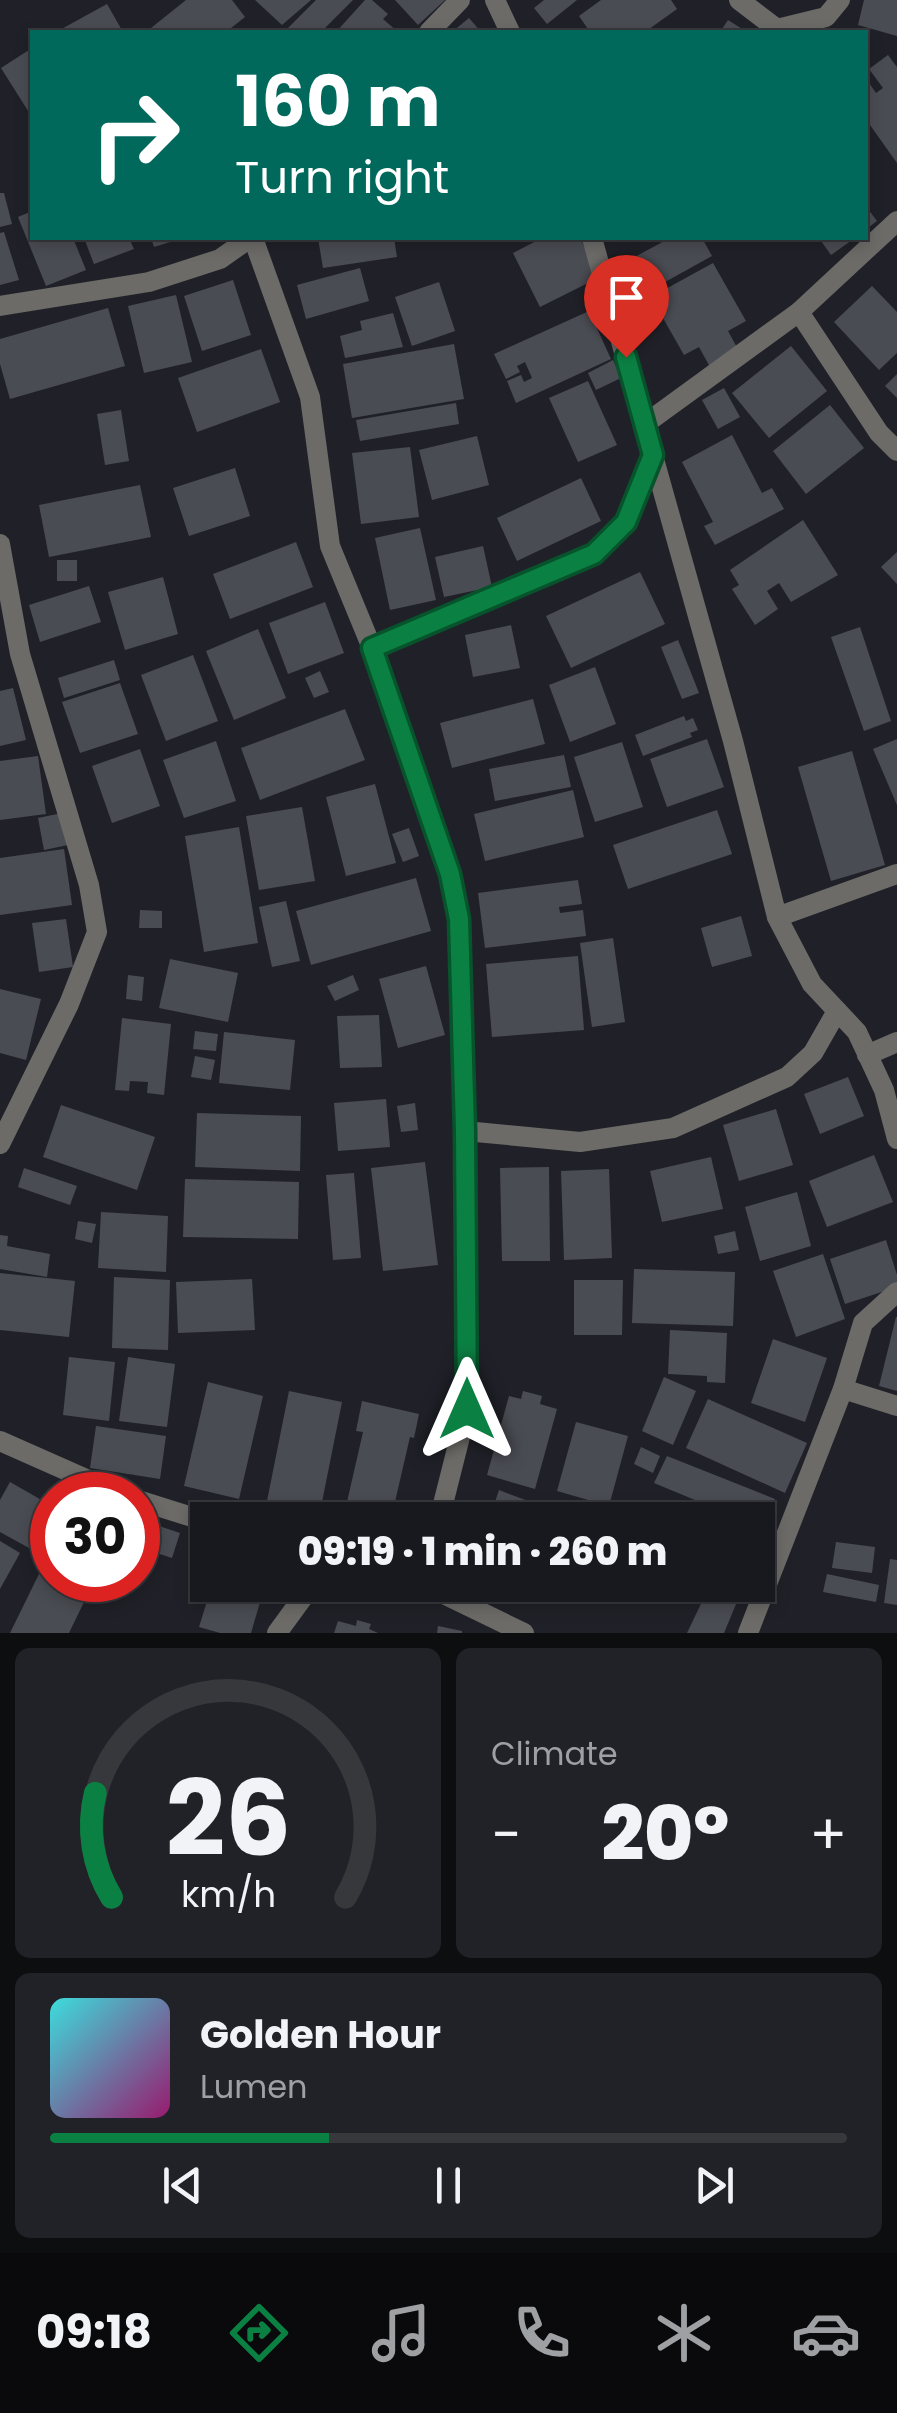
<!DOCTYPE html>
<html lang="en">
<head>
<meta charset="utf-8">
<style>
  body { margin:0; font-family:Poppins,sans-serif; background:#212227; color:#f1f3f6; height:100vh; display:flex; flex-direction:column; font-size:38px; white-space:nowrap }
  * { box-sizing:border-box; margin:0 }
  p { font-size:32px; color:#9fa0a4 }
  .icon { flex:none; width:55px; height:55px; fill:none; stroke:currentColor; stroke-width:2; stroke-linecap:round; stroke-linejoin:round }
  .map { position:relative; height:1633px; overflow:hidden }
  .sheet { display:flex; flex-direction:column; gap:15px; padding:15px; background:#0d0e10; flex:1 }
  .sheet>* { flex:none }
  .guide { position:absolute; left:30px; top:30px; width:838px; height:210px; border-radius:0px; box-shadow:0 5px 15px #0003,0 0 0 2px #36383c; background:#00695c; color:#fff; overflow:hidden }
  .speed { position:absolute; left:30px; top:1472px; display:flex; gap:20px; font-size:50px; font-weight:700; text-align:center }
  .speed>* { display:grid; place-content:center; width:130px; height:130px; border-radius:50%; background:#18191e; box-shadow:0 5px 15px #0003,0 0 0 2px #36383c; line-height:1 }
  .speed .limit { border:15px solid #d22; background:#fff; color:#111 }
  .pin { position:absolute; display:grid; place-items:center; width:85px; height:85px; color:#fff; margin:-102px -42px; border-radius:50% 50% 50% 0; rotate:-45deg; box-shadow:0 0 10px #0007 }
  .pin .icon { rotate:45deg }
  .me { position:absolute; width:110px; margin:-55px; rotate:0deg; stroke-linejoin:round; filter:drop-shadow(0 0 8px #0008) }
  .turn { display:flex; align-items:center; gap:35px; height:210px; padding:0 40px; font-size:45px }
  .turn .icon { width:130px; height:130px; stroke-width:2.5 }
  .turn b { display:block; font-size:70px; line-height:85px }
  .big { font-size:75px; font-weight:800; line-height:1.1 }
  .sheet .widget { flex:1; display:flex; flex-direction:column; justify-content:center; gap:15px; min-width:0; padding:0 35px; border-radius:15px; background:#212227 }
  .sheet .dial { align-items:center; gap:0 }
  .dial svg { height:260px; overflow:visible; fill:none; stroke:#36383c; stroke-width:7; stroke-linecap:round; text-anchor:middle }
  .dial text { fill:#f1f3f6; stroke:none }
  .song { display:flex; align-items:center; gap:30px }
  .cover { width:120px; height:120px; border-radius:15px; background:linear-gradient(135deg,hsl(180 70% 55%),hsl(320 70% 35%)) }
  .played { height:10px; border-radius:5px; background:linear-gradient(90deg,#0b8043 35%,#36383c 35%) }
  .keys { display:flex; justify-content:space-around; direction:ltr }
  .heat { display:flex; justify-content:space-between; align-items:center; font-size:55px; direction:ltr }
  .sheet .tiles { flex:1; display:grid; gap:15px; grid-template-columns:1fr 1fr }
  .widget:last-child { grid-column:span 2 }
  .trip { position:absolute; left:190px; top:1502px; width:585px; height:100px; border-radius:0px; background:#18191e; box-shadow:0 5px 15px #0003,0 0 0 2px #36383c; font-weight:800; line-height:100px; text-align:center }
  .dock { display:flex; height:160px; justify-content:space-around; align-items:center; background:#0a0a0c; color:#9fa0a4 }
  .dock .icon { width:70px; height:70px }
  .dock .active { color:#0b8043 }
  .dock b { font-size:45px; color:#f1f3f6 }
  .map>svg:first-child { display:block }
  .building { fill:#4a4c53 }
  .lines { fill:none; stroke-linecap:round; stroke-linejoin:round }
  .street { stroke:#6c6b68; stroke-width:20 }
  .route-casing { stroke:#07532c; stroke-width:25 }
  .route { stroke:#0b8043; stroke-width:18 }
</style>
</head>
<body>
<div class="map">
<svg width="897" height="1633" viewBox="0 0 897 1633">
  <rect width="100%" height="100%" fill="#202128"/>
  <g class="building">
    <path d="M186,0h46l13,17 -19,15h-71l-4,-4z"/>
    <path d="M255,0h56l-29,25z"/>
    <path d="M316,0h37l-32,32h-37z"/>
    <path d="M365,0h7l16,14 -5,5 15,13h-62z"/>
    <path d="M395,0h50l-27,25z"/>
    <path d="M544,0h33l-30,24 -13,-16z"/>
    <path d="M601,0h70l6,9 -32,23h-55l-11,-16z"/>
    <path d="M864,0h33v36l-39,-11z"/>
    <path d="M107,4l16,28h-67z"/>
    <path d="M469,18l12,14h-29z"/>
    <path d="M728,20l19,12h-27z"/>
    <path d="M32,48v64l-2,2 -29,-46z"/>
    <path d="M888,55l9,12v96l-32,-45v-41l11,16 7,-5 -14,-19z"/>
    <path d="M0,193h4l8,31 -12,3z"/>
    <path d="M865,205l12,16 -12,9z"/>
    <path d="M32,211v27h41l13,32 -40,16 -28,-69z"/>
    <path d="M4,232l15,48 -19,5v-52z"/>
    <path d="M84,238h45l5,11 -40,15z"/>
    <path d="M151,238h32l-29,9z"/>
    <path d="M318,238h76l3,19 -74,11z"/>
    <path d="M542,238h38l20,39 -60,30 -27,-54z"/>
    <path d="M670,238h32l10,18 -65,36 -18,-32z"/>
    <path d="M819,238h36l-24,17z"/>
    <path d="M713,263l33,58 -18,10 11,20 -29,16 -11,-20 -15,8 -33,-58z"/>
    <path d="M360,268l9,33 -63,18 -9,-34z"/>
    <path d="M233,280l18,55 -49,16 -18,-55z"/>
    <path d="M439,282l16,49 -43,15 -17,-49z"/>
    <path d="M872,286l25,26v41l-18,17 -45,-48z"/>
    <path d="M176,295l16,67 -48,11 -16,-67z"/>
    <path d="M108,308l17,58 -115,33 -10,-35v-25z"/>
    <path d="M589,311l22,48 -95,44 -9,-22 14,-6 3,7 8,-4 -7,-16 -8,4 3,6 -14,7 -12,-25z"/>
    <path d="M393,313l10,34 -58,11 -5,-22 22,-6 -2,-9z"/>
    <path d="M454,344l10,55 -112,19 -9,-54z"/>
    <path d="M791,346l36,45 -58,47 -37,-45z"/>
    <path d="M261,349l19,53 -83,30 -19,-54z"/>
    <path d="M613,360l8,18 -25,12 -8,-17z"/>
    <path d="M897,374v24l-12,-12z"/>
    <path d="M588,381l29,64 -39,17 -29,-64z"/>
    <path d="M724,388l16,29 -22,12 -16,-29z"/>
    <path d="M456,403l3,21 -99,17 -4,-21z"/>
    <path d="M830,405l34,43 -58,46 -33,-43z"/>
    <path d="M121,410l8,51 -24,4 -8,-51z"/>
    <path d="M732,435l30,58 10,-5 12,21 -69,36 -11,-19 9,-4 -31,-60z"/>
    <path d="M477,436l12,49 -57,15 -13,-50z"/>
    <path d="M410,447l9,70 -58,7 -9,-71z"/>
    <path d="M235,468l15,48 -61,20 -16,-48z"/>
    <path d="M581,478l20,43 -84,40 -20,-43z"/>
    <path d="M140,485l11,52 -102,20 -10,-52z"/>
    <path d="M803,520l35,55 -47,27 -12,-19 -12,8 11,18 -23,16 -23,-36 7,-4 -9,-15z"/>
    <path d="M420,528l16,72 -46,10 -15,-72z"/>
    <path d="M296,542l17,45 -83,32 -17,-45z"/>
    <path d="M483,546l9,41 -48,10 -9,-40z"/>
    <path d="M897,552v32l-16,-17z"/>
    <rect x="57" y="560" width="20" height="21"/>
    <path d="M640,572l25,52 -94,44 -25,-52z"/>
    <path d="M163,577l15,57 -53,16 -17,-58z"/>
    <path d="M89,586l12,36 -61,20 -11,-37z"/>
    <path d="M325,602l19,51 -56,21 -19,-51z"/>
    <path d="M511,625l9,43 -47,9 -8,-42z"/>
    <path d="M860,627l31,94 -27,10 -33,-94z"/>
    <path d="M258,629l28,69 -52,22 -28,-69z"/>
    <path d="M678,640l21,53 -17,6 -21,-52z"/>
    <path d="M193,655l25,66 -52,20 -25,-66z"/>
    <path d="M114,660l6,20 -56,18 -6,-20z"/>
    <path d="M595,667l21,57 -46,18 -21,-57z"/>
    <path d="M320,671l9,21 -15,6 -9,-20z"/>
    <path d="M120,683l18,51 -58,19 -18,-51z"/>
    <path d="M13,688l13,52 -26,6v-55z"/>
    <path d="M533,699l12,45 -93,24 -12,-45z"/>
    <path d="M345,709l20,51 -105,40 -19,-52z"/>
    <path d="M684,716l2,5 7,-3 5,12 -8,3 2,4 -49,19 -8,-21z"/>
    <path d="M707,739l17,48 -57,20 -17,-48z"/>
    <path d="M897,739v66l-24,-56z"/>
    <path d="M216,741l20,60 -52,17 -21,-58z"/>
    <path d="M622,742l21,65 -48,15 -21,-65z"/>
    <path d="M140,749l20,57 -48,17 -20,-57z"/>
    <path d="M852,751l33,114 -54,16 -33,-114z"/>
    <path d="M564,755l7,32 -76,14 -6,-32z"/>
    <path d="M38,756l8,58 -46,6v-59z"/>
    <path d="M375,784l21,79 -50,13 -20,-79z"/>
    <path d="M573,790l11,47 -99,24 -11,-47z"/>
    <path d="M302,807l13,74 -56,9 -13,-74z"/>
    <path d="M717,810l15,44 -104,35 -15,-44z"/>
    <path d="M62,813l6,32 -24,5 -6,-32z"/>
    <path d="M239,827l19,116 -54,9 -19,-116z"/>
    <path d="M409,828l10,28 -16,6 -11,-28z"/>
    <path d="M64,849l8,56 -72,10v-57z"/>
    <path d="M416,878l15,53 -120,34 -15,-54z"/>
    <path d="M578,880l4,24 -23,3 1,6 23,-3 3,26 -101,12 -7,-55z"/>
    <path d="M286,901l14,60 -28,6 -13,-60z"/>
    <path d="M140,910l22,1v17h-23z"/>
    <path d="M741,916l11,40 -40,11 -11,-39z"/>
    <path d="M66,919l7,48 -34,5 -7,-49z"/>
    <path d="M613,938l12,84 -33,5 -12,-84z"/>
    <path d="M578,956l6,74 -92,7 -6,-73z"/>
    <path d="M170,959l68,14 -10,49 -69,-14z"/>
    <path d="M426,966l19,69 -47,13 -19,-69z"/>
    <path d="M128,975l16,2 -2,24 -16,-2z"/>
    <path d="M353,975l6,15 -24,11 -8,-15z"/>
    <path d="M0,989l41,10 -15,61 -26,-7z"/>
    <path d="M379,1015l3,52 -42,1 -3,-52z"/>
    <path d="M122,1018l49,6 -7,71 -17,-2 1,-11 -18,-1 -1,10 -14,-1z"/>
    <path d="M195,1031l23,3 -2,17 -23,-2z"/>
    <path d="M224,1032l71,8 -5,50 -71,-7z"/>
    <path d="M195,1056l20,4 -4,20 -20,-3z"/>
    <path d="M848,1077l16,39 -44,18 -16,-40z"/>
    <path d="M386,1099l4,48 -52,4 -4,-48z"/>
    <path d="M415,1103l3,27 -17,2 -4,-26z"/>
    <path d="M61,1105l94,32 -18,53 -94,-33z"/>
    <path d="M776,1109l17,56 -54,16 -16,-56z"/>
    <path d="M197,1113l104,3 -1,55 -105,-4z"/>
    <path d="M874,1155l19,47 -66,25 -18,-46z"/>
    <path d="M711,1157l12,52 -61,13 -12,-51z"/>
    <path d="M425,1162l13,103 -55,6 -12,-103z"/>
    <path d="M549,1167l1,94h-48l-2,-93z"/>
    <path d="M24,1168l53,18 -7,19 -52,-18z"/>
    <path d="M609,1169l3,89 -48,2 -3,-89z"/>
    <path d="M354,1173l7,85 -28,2 -7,-85z"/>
    <path d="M185,1179l114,3 -1,57 -115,-2z"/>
    <path d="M797,1192l14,54 -51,15 -15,-54z"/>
    <path d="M101,1212l67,4 -2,56 -68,-4z"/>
    <path d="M78,1221l18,3 -4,19 -17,-4z"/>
    <path d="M735,1231l4,19 -21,4 -4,-18z"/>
    <path d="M0,1235l8,1 -1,10 43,8 -3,23 -47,-8z"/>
    <path d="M886,1240l11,35v12l-52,17 -15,-45z"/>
    <path d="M823,1254l22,65 -49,18 -23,-66z"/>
    <path d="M634,1269l101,3 -2,54 -101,-3z"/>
    <path d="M0,1273l75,8 -6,56 -69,-7z"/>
    <path d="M114,1277l56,3 -2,70 -56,-2z"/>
    <path d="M252,1279l3,51 -77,3 -2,-51z"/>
    <path d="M574,1280h49l-1,55h-48z"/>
    <path d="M896,1317h1v74l-18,-5z"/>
    <path d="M670,1330l57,3 -2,50 -18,-1v-6l-39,-2z"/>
    <path d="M773,1339l54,19 -22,64 -54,-19z"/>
    <path d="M69,1357l46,5 -6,59 -46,-6z"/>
    <path d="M128,1357l47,7 -8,63 -48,-6z"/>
    <path d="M664,1377l32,14 -23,54 -31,-14z"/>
    <path d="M208,1382l55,14 -24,103 -55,-13z"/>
    <path d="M289,1391l53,11 -23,115 -53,-11z"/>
    <path d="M523,1391l19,5 -2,8 17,5 -22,80 -48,-14 22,-79 12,3z"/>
    <path d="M708,1399l99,44 -22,50 -99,-45z"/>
    <path d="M362,1401l57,13 -5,24 -4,-1 -16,69 4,1 -3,13 -59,-3 4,-16 7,1 16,-70 -7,-1z"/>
    <path d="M576,1422l52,14 -19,70 -52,-15z"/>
    <path d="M96,1426l70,10 -6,43 -70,-11z"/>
    <path d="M641,1447l19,9 -7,17 -19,-9z"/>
    <path d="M667,1456l108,43 -11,30 -6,-3v-6h-15l-89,-37z"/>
    <path d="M10,1482l42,24 -23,42 -29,-16v-32z"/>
    <path d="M499,1490l80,30h-90z"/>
    <path d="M649,1500l46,20h-55z"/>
    <path d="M138,1519l42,14 -8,25 -34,-11z"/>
    <path d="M0,1541l20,12 -20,36z"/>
    <path d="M836,1542l39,5 -3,26 -40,-5z"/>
    <path d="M890,1559l7,1v45l-13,-2z"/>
    <path d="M39,1574l47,24 -17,35h-59z"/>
    <path d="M827,1574l52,11 -3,17 -53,-10z"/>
    <path d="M212,1585h53l-14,48h-31l-21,-6z"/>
    <path d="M710,1585h34l-20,48h-37z"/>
    <path d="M357,1620l14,4 -2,5 9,4h-44l4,-12 18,5z"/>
    <path d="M438,1626l24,5v2h-25z"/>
  </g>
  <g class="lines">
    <g class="street">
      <path d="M495,0l15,32"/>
      <path d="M739,0l38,29 49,-12 14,-17"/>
      <path d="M429,32l31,-32"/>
      <path d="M253,238l57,159 20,149 42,102 39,110 39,117 9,44 6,212 2,278 -28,111"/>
      <path d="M592,238l141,503 44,176 35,67 45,48 27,58 13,49"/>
      <path d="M0,306l149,-24 71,-23 30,-21"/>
      <path d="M799,312l80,121 18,18"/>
      <path d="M645,424l154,-112 98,-91"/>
      <path d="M0,544l20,110 69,231 8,47 -28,72 -69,140"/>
      <path d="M372,648l222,-93 32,-33 27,-67"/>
      <path d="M777,917l120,-43"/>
      <path d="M867,1055l30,-13"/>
      <path d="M465,1131l115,11 93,-14 114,-51 26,-24 24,-42"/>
      <path d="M843,1389l54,17"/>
      <path d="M0,1441l122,54"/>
      <path d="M138,1500l70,22"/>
      <path d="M425,1585l99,48"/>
      <path d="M277,1633l35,-48"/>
      <path d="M748,1633l95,-244 20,-66 34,-31"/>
    </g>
  </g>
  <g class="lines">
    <g class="route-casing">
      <path id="route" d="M467,1409l-2,-278 -6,-212 -9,-45 -78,-226 222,-94 32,-32 27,-67 -27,-98"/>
    </g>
    <use href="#route" class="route"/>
  </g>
</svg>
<div class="speed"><div class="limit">30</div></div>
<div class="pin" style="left:626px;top:357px;background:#d93025"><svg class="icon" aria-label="arrive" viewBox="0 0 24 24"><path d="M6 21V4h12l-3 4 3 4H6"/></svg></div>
<svg class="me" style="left:467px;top:1409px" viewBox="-20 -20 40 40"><path d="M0-17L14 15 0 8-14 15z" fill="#0b8043" stroke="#fff" stroke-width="4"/></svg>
<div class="trip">09:19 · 1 min · 260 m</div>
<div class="guide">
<div class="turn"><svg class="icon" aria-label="right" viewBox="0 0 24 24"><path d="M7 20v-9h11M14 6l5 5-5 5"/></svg><div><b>160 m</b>Turn right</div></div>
</div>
</div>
<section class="sheet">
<div class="tiles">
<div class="widget dial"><svg viewBox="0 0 100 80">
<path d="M14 69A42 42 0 1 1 86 69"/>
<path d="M14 69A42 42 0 0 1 9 37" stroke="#0b8043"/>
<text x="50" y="56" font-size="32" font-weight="700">26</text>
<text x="50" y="72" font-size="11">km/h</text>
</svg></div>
<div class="widget"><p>Climate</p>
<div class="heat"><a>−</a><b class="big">20°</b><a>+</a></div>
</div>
<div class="widget">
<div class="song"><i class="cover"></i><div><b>Golden Hour</b><p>Lumen</p></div></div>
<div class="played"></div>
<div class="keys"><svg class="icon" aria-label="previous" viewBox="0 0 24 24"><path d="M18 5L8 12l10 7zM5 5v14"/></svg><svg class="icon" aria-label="pause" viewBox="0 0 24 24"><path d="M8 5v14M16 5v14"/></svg><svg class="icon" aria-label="next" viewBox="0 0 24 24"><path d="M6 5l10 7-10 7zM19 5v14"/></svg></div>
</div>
</div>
</section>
<nav class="dock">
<b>09:18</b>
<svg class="icon active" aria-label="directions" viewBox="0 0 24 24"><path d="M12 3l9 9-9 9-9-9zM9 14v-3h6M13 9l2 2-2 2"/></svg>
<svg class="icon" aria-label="music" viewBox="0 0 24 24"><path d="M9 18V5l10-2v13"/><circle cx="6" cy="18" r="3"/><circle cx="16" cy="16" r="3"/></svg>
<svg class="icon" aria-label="phone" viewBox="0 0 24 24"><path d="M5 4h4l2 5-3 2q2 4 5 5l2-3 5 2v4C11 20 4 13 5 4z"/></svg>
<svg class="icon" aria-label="climate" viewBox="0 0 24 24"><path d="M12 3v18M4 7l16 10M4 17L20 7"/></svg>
<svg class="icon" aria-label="car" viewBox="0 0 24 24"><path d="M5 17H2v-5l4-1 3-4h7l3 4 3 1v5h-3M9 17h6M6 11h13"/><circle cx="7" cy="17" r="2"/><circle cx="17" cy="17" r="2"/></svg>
</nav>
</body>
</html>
